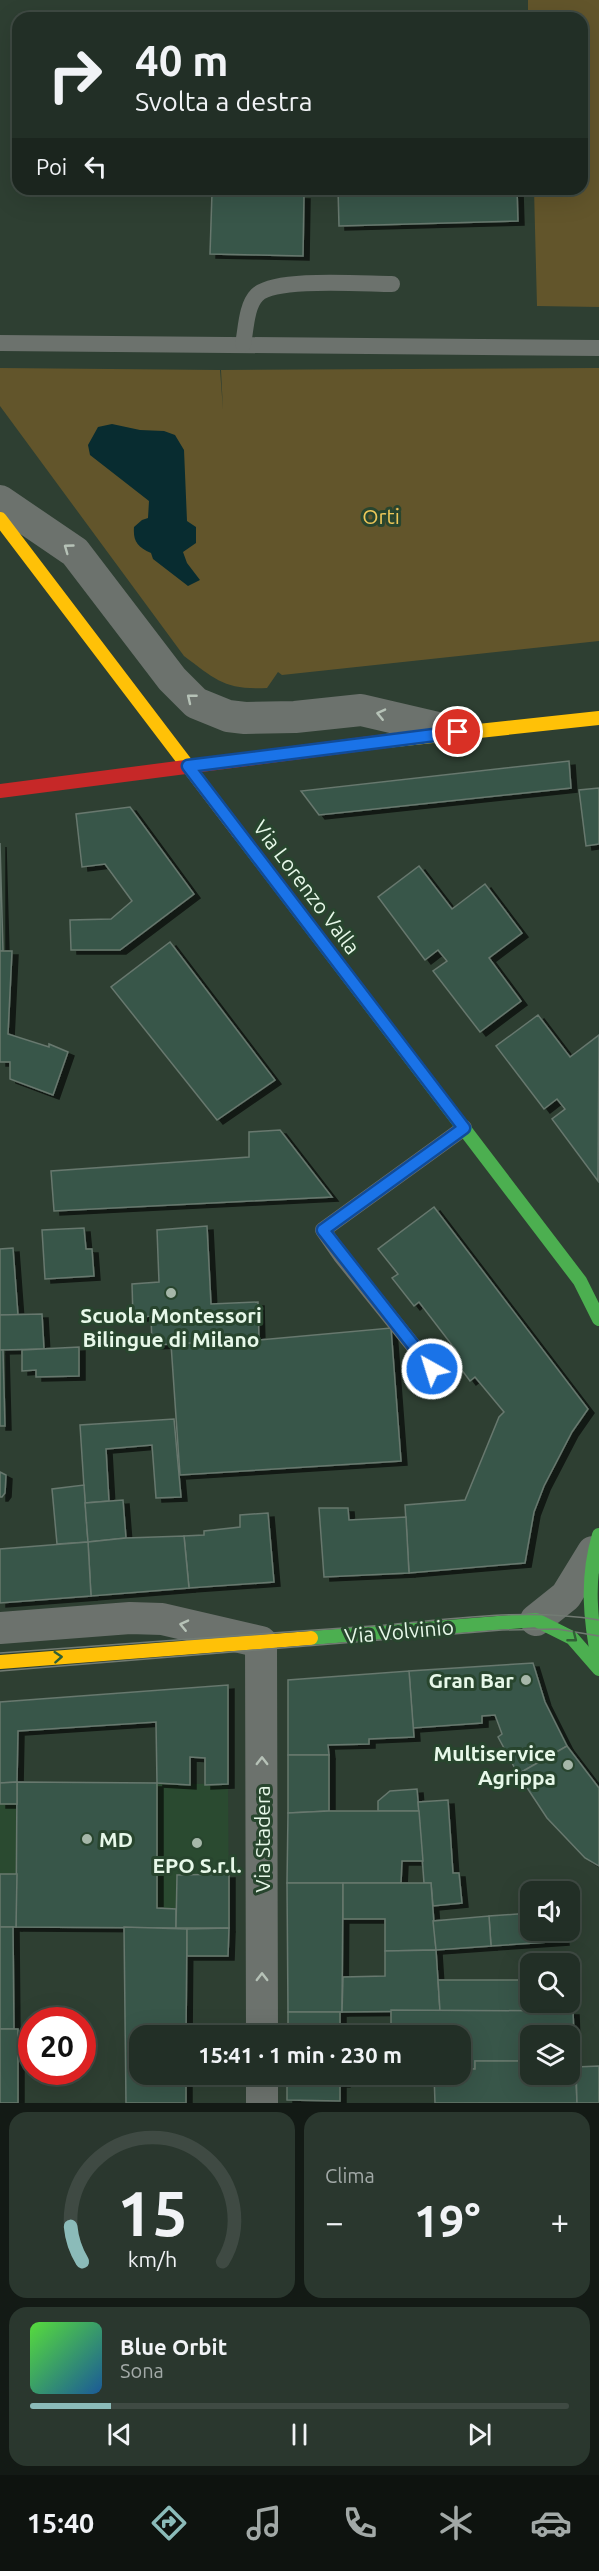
<!DOCTYPE html>
<html lang="it">
<head>
<meta charset="utf-8">
<style>
  body { margin:0; font-family:Ubuntu,sans-serif; background:#2a372e; color:#f1f3f6; height:100vh; display:flex; flex-direction:column; font-size:22px; white-space:nowrap }
  * { box-sizing:border-box; margin:0 }
  p { font-size:20px; color:#a2a9a7 }
  .icon { flex:none; width:33px; height:33px; fill:none; stroke:currentColor; stroke-width:2; stroke-linecap:round; stroke-linejoin:round }
  .map { position:relative; height:2103px; overflow:hidden }
  .sheet { display:flex; flex-direction:column; gap:9px; padding:9px; background:#131a15; flex:1 }
  .sheet>* { flex:none }
  .guide { position:absolute; left:12px; top:12px; width:576px; height:183px; border-radius:18px; box-shadow:0 6px 24px #0002,0 0 0 2px #3f4a43; background:#222f26; color:#f1f3f6; overflow:hidden }
  .tools { position:absolute; left:520px; top:1881px; display:grid; gap:12px }
  .tools a { display:grid; place-items:center; width:60px; height:60px; border-radius:12px; background:#222f26; box-shadow:0 6px 24px #0002,0 0 0 2px #3f4a43; font-size:30px }
  .speed { position:absolute; left:18px; top:2007px; display:flex; gap:12px; font-size:30px; font-weight:700; text-align:center }
  .speed>* { display:grid; place-content:center; width:78px; height:78px; border-radius:50%; background:#222f26; box-shadow:0 6px 24px #0002,0 0 0 2px #3f4a43; line-height:1 }
  .speed .limit { border:9px solid #d22; background:#fff; color:#111 }
  .pin { position:absolute; display:grid; place-items:center; width:51px; height:51px; color:#fff; margin:-26px; border:3px solid #fff; border-radius:50%; box-shadow:0 2px 6px #0007 }
  .me { position:absolute; width:66px; margin:-33px; rotate:321deg; stroke-linejoin:round; filter:drop-shadow(0 0 4px #0008) }
  .turn { display:flex; align-items:center; gap:21px; height:126px; padding:0 24px; font-size:27px }
  .turn .icon { width:78px; height:78px; stroke-width:2.5 }
  .turn b { display:block; font-size:42px; line-height:51px }
  .then { display:flex; align-items:center; height:57px; padding:0 24px; background:#0003; gap:12px; font-size:22px }
  .big { font-size:45px; font-weight:600; line-height:1.1 }
  .sheet .tile { flex:1; display:flex; flex-direction:column; justify-content:center; gap:9px; min-width:0; padding:0 21px; border-radius:18px; background:#2a372e }
  .sheet .dial { align-items:center; gap:0 }
  .dial svg { height:156px; overflow:visible; fill:none; stroke:#3f4a43; stroke-width:7; stroke-linecap:round; text-anchor:middle }
  .dial text { fill:#f1f3f6; stroke:none }
  .song { display:flex; align-items:center; gap:18px }
  .cover { width:72px; height:72px; border-radius:9px; background:linear-gradient(135deg,hsl(110 70% 55%),hsl(210 70% 35%)) }
  .played { height:6px; border-radius:3px; background:linear-gradient(90deg,#8bbbb9 15%,#3f4a43 15%) }
  .keys { display:flex; justify-content:space-around; direction:ltr }
  .heat { display:flex; justify-content:space-between; align-items:center; font-size:33px; direction:ltr }
  .sheet .tiles { flex:1; display:grid; gap:9px; grid-template-columns:1fr 1fr }
  .tile:last-child { grid-column:span 2 }
  .trip { position:absolute; left:129px; top:2025px; width:342px; height:60px; border-radius:18px; background:#222f26; box-shadow:0 6px 24px #0002,0 0 0 2px #3f4a43; font-weight:600; line-height:60px; text-align:center }
  .menu { display:flex; height:96px; justify-content:space-around; align-items:center; background:#0e130f; color:#a2a9a7 }
  .menu .icon { width:42px; height:42px }
  .menu .active { color:#8bbbb9 }
  .menu b { font-size:27px; color:#f1f3f6 }
  .map>svg:first-child { display:block }
  .built { fill:#2a4a30 }
  .green { fill:#62552b }
  .water { fill:#082c30 }
  .building { fill:#39564a; stroke:#67786e; stroke-width:1.5; filter:url(#shadow) }
  .lines { fill:none; stroke-linecap:round; stroke-linejoin:round }
  .lane { stroke:#6c726d; stroke-width:16 }
  .street { stroke:#6c726d; stroke-width:32 }
  .fast { stroke:#4caf50; stroke-width:14 }
  .slow { stroke:#ffc107; stroke-width:14 }
  .jam { stroke:#c62828; stroke-width:14 }
  .tram { stroke:#727b73; stroke-width:1.5 }
  .oneway { stroke:#b6c2b7 }
  .oneway2 { stroke:#316036 }
  .route-casing { stroke:#114b97; stroke-width:15 }
  .route { stroke:#1a73e8; stroke-width:10 }
  .poi-dot { fill:#a6b7a9; stroke:#28452e; stroke-width:2 }
  .labels { text-anchor:middle; dominant-baseline:central; stroke-width:6; stroke-linejoin:round; paint-order:stroke }
  .park-label { font-size:21px; fill:#eec759; stroke:#28452e }
  .street-label { font-size:21px; fill:#e7f8e9; stroke:#28452e }
  .poi-label { font-size:21px; font-weight:bold; fill:#e7f8e9; stroke:#28452e }
</style>
</head>
<body>
<div class="map">
<svg width="599" height="2103" viewBox="0 0 599 2103">
  <defs>
    <filter id="shadow"><feDropShadow dx="6" dy="4" stdDeviation="0" flood-color="#0009"/></filter>
  </defs>
  <rect width="100%" height="100%" fill="#2e3f32"/>
  <path class="built" d="M0,1783l228,1 1,144 -229,-1z"/>
  <g class="green">
    <path d="M528,0h71v307l-62,-1 -3,-117h48v-171h-54z"/>
    <path d="M0,368l220,2 3,40 -2,-40 378,-2v273l-317,34 -4,-3 -11,16c-42,2 -51,-8 -83,-32l-184,-250z"/>
  </g>
  <path class="water" d="M112,424l28,6 24,1 11,4 9,15 3,71 9,6v16l-13,9 4,11 13,17 -12,6 -35,-27 -2,-6c-14,-6 -18,-12 -17,-26l8,-7 6,-2 1,-17 -59,-46 -2,-10 10,-18z"/>
  <g class="building">
    <path d="M338,189h179l1,32 -179,5z"/>
    <path d="M212,193l92,2 -1,61 -93,-2z"/>
    <path d="M569,761l2,27 -252,27 -18,-24z"/>
    <path d="M599,788v56l-13,2 -7,-56z"/>
    <path d="M130,807l64,87 -74,56h-49l-1,-30 41,-1 21,-18 -27,-37 -23,3 -6,-53z"/>
    <path d="M0,843l3,108h-3z"/>
    <path d="M419,866l33,43 33,-25 37,49 -33,25 32,43 -41,31 -47,-61 14,-10 -9,-11 -13,10 -47,-63z"/>
    <path d="M170,942l105,138 -58,40 -106,-133z"/>
    <path d="M0,951h12l-4,83 41,13v-3l19,8 -15,43 -43,-16v-17h-10z"/>
    <path d="M538,1015l32,42 29,-22 -1,146 -46,-62 13,-10 -8,-10 -13,10 -48,-63z"/>
    <path d="M280,1130l52,67 -278,14 -3,-40 198,-14v-25z"/>
    <path d="M434,1207l154,202 -16,23 -28,54 -10,26 -9,51 -116,10 -4,-68 60,-5 34,-83 5,-5 -29,-35 -5,4 -21,-28 6,-4 -36,-47 -5,4 -22,-28 6,-4 -20,-25z"/>
    <path d="M207,1226l4,78 47,-2 1,38 -107,5 -1,-29 -18,2 -1,-34 27,-2 -2,-52z"/>
    <path d="M84,1228l2,21h6l2,27 -49,3 -3,-49z"/>
    <path d="M13,1248l5,67h-18v-66z"/>
    <path d="M42,1314l2,35 -44,1v-35z"/>
    <path d="M391,1328l10,133 -221,14 -9,-131 88,-4z"/>
    <path d="M79,1347v29l-43,1v-7l-14,1v-21z"/>
    <path d="M0,1350h3l2,76h-5z"/>
    <path d="M174,1419l7,78 -25,1 -4,-53 -46,4 3,52 -24,2 -5,-78z"/>
    <path d="M0,1472l6,3 -1,18 -3,4h-2z"/>
    <path d="M84,1485l4,57 -31,2 -5,-55z"/>
    <path d="M123,1500l3,38 -38,4 -3,-39z"/>
    <path d="M319,1508h29l1,12 57,-3 3,56 -85,4z"/>
    <path d="M268,1513l6,69 -85,6 -5,-52 20,-1v-4l36,-4v-12z"/>
    <path d="M184,1536l5,52 -98,8 -3,-54 38,-4z"/>
    <path d="M88,1542l3,54 -91,7v-54z"/>
    <path d="M533,1663l12,39 22,44 -49,28 -20,-37 4,-3 -7,-19 -13,1v7l-69,5 -4,-57z"/>
    <path d="M409,1671l5,66 -45,2v5l-41,1 1,10h-41v-75z"/>
    <path d="M228,1685v99l-23,1v-27l-15,-1v28l-33,-2 -1,-61 -138,9 -1,51 -17,1v-81z"/>
    <path d="M567,1746l32,42v78l-14,-8 -38,-40 -29,-44z"/>
    <path d="M288,1755h41v56l-41,2z"/>
    <path d="M17,1782l140,1v125l19,1v19l-160,-1z"/>
    <path d="M17,1782v22h-17v-21z"/>
    <path d="M417,1789l2,22h-41v-10l12,-10z"/>
    <path d="M448,1800l5,73h6l3,30 -29,3 -2,-23h-7l-6,-81z"/>
    <path d="M329,1811h90l4,50h-21l-1,22h-114l1,-70z"/>
    <path d="M0,1874h17l-1,53h-16z"/>
    <path d="M229,1874v54h-53l1,-53z"/>
    <path d="M287,1883h56l-1,129h-54z"/>
    <path d="M343,1883h88l5,67 -51,1v-32h-42z"/>
    <path d="M531,1913v17h31l1,11 -72,5 -2,-30z"/>
    <path d="M489,1916l2,30 -55,4 -3,-29z"/>
    <path d="M0,1927h13l1,102h-14z"/>
    <path d="M124,1927l63,2 -1,107h-46v38h46v29h-60z"/>
    <path d="M229,1928l-1,28h-41v-27z"/>
    <path d="M436,1950l4,61 -98,1 1,-35 42,-1v-25z"/>
    <path d="M438,1980h93v22h34v9h-125z"/>
    <path d="M391,2010l182,1 2,50h-5v-25h-39v25h-56v8h-15v-33h-69z"/>
    <path d="M288,2012h52v17h4v7h-56z"/>
    <rect x="0" y="2029" width="18" height="74"/>
    <path d="M475,2061h56v13h39v-13h5l2,42h-142l-1,-29h26v-5h15z"/>
    <path d="M599,2066v37h-22l-1,-36z"/>
    <path d="M287,2074h57v9h-4v18l-53,-1z"/>
  </g>
  <g class="lines">
    <g class="lane">
      <path d="M0,343l599,5"/>
      <path d="M243,344c3,-14 3,-38 14,-49 18,-18 107,-11 135,-11"/>
      <path d="M432,1369l-91,-113 -18,-26 141,-102"/>
    </g>
    <g class="street">
      <path d="M0,501l75,51 97,127 24,24 32,13 17,2 50,-1 66,-7 90,21"/>
      <path d="M536,1620l30,-24 27,-44"/>
      <path d="M0,1628l130,-10 32,1 99,23 1,394"/>
      <path d="M262,2103v-29"/>
    </g>
    <g class="fast">
      <path d="M238,832l342,449 19,38"/>
      <path d="M599,1535c-13,44 -9,85 0,129"/>
      <path d="M311,1638l225,-18 36,18 27,31"/>
    </g>
    <g class="slow">
      <path d="M0,519l238,313"/>
      <path d="M386,741l213,-23"/>
      <path d="M0,1662l311,-24"/>
    </g>
    <path class="jam" d="M0,791l386,-50"/>
    <g class="tram">
      <path d="M0,1653c124,-10 248,-18 372,-27 75,-6 152,-19 227,-6"/>
      <path d="M0,1671l502,-41 55,-1 42,7"/>
    </g>
  </g>
  <defs><path id="oneway-chevron" d="M-2-3.5L2.5 0L-2 3.5" fill="none" stroke-width="1.6" stroke-linecap="round" stroke-linejoin="round" transform="scale(1.5)"/></defs>
  <g class="oneway">
    <use href="#oneway-chevron" transform="translate(68 548) rotate(-144)"/>
    <use href="#oneway-chevron" transform="translate(191 698) rotate(-141)"/>
    <use href="#oneway-chevron" transform="translate(381 714) rotate(-167)"/>
    <use href="#oneway-chevron" transform="translate(184 1625) rotate(-167)"/>
    <use href="#oneway-chevron" transform="translate(262 1761) rotate(-90)"/>
    <use href="#oneway-chevron" transform="translate(262 1977) rotate(-90)"/>
  </g>
  <g class="oneway2">
    <use href="#oneway-chevron" transform="translate(573 1638) rotate(38)"/>
    <use href="#oneway-chevron" transform="translate(58 1657) rotate(-4)"/>
  </g>
  <g class="lines">
    <g class="route-casing">
      <path id="route" d="M432,1369l-109,-139 141,-102 -276,-362 270,-34"/>
    </g>
    <use href="#route" class="route"/>
  </g>
  <g class="poi-dot">
    <circle cx="171" cy="1293" r="6"/>
    <circle cx="526" cy="1680" r="6"/>
    <circle cx="568" cy="1765" r="6"/>
    <circle cx="87" cy="1839" r="6"/>
    <circle cx="197" cy="1843" r="6"/>
  </g>
  <g class="labels">
    <g class="park-label">
      <text x="381" y="516">Orti</text>
    </g>
    <g class="street-label">
      <text transform="translate(307 887) rotate(53)">Via Lorenzo Valla</text>
      <text transform="translate(399 1631) rotate(-5)">Via Volvinio</text>
      <text transform="translate(262 1839) rotate(-90)">Via Stadera</text>
    </g>
    <g class="poi-label">
      <text x="171" y="1315">Scuola Montessori<tspan x="171" dy="24">Bilingue di Milano</tspan></text>
      <text x="514" y="1680" text-anchor="end">Gran Bar</text>
      <text x="556" y="1753" text-anchor="end">Multiservice<tspan x="556" dy="24">Agrippa</tspan></text>
      <text x="99" y="1839" text-anchor="start">MD</text>
      <text x="197" y="1865">EPO S.r.l.</text>
    </g>
  </g>
</svg>
<div class="tools">
<a><svg class="icon" aria-label="sound" viewBox="0 0 24 24"><path d="M4 9h4l5-4v14l-5-4H4zM17 9q2 3 0 6"/></svg></a>
<a><svg class="icon" aria-label="search" viewBox="0 0 24 24"><circle cx="10" cy="10" r="6"/><path d="M15 15l6 6"/></svg></a>
<a><svg class="icon" aria-label="layers" viewBox="0 0 24 24"><path d="M12 4l9 5-9 5-9-5zM3 14l9 5 9-5"/></svg></a>
</div>
<div class="speed"><div class="limit">20</div></div>
<div class="pin" style="left:458px;top:732px;background:#d93025"><svg class="icon" aria-label="arrive" viewBox="0 0 24 24"><path d="M6 21V4h12l-3 4 3 4H6"/></svg></div>
<svg class="me" style="left:432px;top:1369px" viewBox="-20 -20 40 40"><circle r="17" fill="#1a73e8" stroke="#fff" stroke-width="3"/><path d="M0-11L8 9 0 5-8 9z" fill="#fff"/></svg>
<div class="trip">15:41 · 1 min · 230 m</div>
<div class="guide">
<div class="turn"><svg class="icon" aria-label="right" viewBox="0 0 24 24"><path d="M7 20v-9h11M14 6l5 5-5 5"/></svg><div><b>40 m</b>Svolta a destra</div></div>
<div class="then">Poi<svg class="icon" aria-label="left" viewBox="0 0 24 24"><path d="M17 20v-9H6M10 6l-5 5 5 5"/></svg></div>
</div>
</div>
<section class="sheet">
<div class="tiles">
<div class="tile dial"><svg viewBox="0 0 100 80">
<path d="M14 69A42 42 0 1 1 86 69"/>
<path d="M14 69A42 42 0 0 1 8 51" stroke="#8bbbb9"/>
<text x="50" y="56" font-size="32" font-weight="700">15</text>
<text x="50" y="72" font-size="11">km/h</text>
</svg></div>
<div class="tile"><p>Clima</p>
<div class="heat"><a>−</a><b class="big">19°</b><a>+</a></div>
</div>
<div class="tile">
<div class="song"><i class="cover"></i><div><b>Blue Orbit</b><p>Sona</p></div></div>
<div class="played"></div>
<div class="keys"><svg class="icon" aria-label="previous" viewBox="0 0 24 24"><path d="M18 5L8 12l10 7zM5 5v14"/></svg><svg class="icon" aria-label="pause" viewBox="0 0 24 24"><path d="M8 5v14M16 5v14"/></svg><svg class="icon" aria-label="next" viewBox="0 0 24 24"><path d="M6 5l10 7-10 7zM19 5v14"/></svg></div>
</div>
</div>
</section>
<nav class="menu">
<b>15:40</b>
<svg class="icon active" aria-label="directions" viewBox="0 0 24 24"><path d="M12 3l9 9-9 9-9-9zM9 14v-3h6M13 9l2 2-2 2"/></svg>
<svg class="icon" aria-label="music" viewBox="0 0 24 24"><path d="M9 18V5l10-2v13"/><circle cx="6" cy="18" r="3"/><circle cx="16" cy="16" r="3"/></svg>
<svg class="icon" aria-label="phone" viewBox="0 0 24 24"><path d="M5 4h4l2 5-3 2q2 4 5 5l2-3 5 2v4C11 20 4 13 5 4z"/></svg>
<svg class="icon" aria-label="climate" viewBox="0 0 24 24"><path d="M12 3v18M4 7l16 10M4 17L20 7"/></svg>
<svg class="icon" aria-label="car" viewBox="0 0 24 24"><path d="M5 17H2v-5l4-1 3-4h7l3 4 3 1v5h-3M9 17h6M6 11h13"/><circle cx="7" cy="17" r="2"/><circle cx="17" cy="17" r="2"/></svg>
</nav>
</body>
</html>
